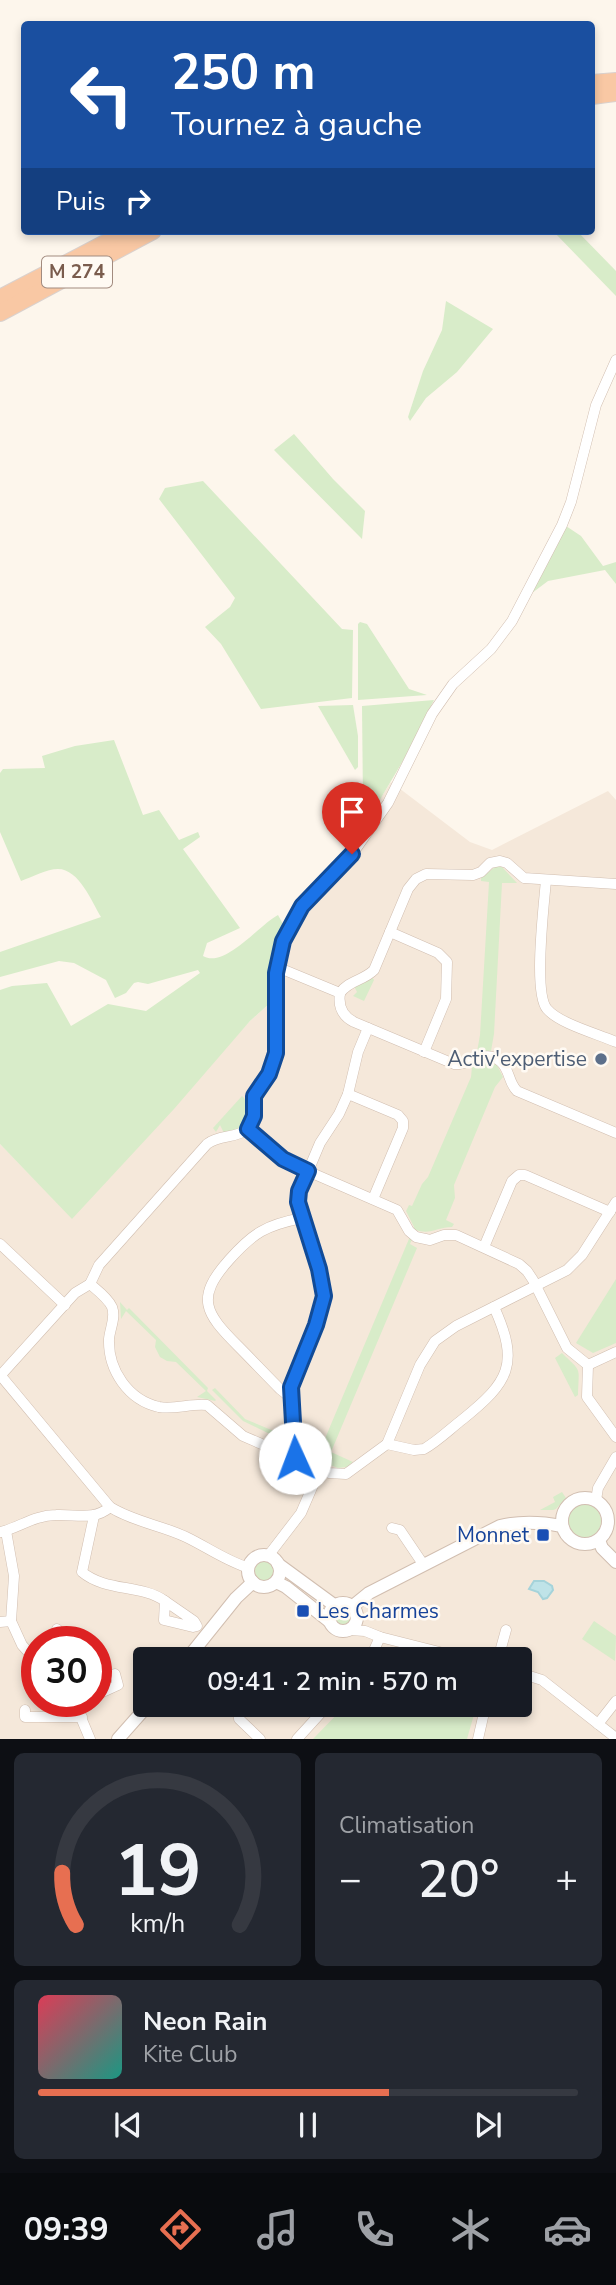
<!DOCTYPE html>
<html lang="fr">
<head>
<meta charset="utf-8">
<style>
  body { margin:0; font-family:"Nunito Sans",sans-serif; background:#242831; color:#f1f3f6; height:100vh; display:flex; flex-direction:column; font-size:26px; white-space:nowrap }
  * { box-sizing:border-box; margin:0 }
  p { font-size:23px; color:#9ea1a6 }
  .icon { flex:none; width:38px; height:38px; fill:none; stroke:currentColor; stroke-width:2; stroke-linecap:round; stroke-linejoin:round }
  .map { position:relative; height:1739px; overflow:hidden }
  .panel { display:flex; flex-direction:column; gap:14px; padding:14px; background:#0d0f14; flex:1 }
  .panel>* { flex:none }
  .guide { position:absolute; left:21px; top:21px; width:574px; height:214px; border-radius:7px; box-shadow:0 4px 10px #0003; background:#1a4fa0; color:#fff; overflow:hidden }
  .speed { position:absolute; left:21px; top:1626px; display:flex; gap:14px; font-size:35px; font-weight:700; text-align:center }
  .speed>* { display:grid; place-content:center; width:91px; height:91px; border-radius:50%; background:#171b24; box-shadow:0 4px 10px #0003; line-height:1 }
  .speed .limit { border:10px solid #d22; background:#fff; color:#111 }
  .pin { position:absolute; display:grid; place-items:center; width:60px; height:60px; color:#fff; margin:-72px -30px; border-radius:50% 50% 50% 0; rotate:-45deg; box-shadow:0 0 7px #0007 }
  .pin .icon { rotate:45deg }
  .me { position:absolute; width:77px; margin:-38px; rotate:358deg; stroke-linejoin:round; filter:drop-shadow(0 0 5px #0008) }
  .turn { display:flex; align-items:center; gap:24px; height:147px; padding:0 35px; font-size:32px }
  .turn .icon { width:91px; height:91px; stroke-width:2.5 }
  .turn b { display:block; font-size:49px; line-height:60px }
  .then { display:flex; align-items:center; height:66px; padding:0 35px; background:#0003; gap:14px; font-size:26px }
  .big { font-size:52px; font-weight:600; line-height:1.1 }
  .panel .tile { flex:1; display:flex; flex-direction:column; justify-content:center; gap:10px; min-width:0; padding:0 24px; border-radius:10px; background:#242831 }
  .panel .dial { align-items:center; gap:0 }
  .dial svg { height:182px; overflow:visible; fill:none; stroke:#363941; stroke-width:7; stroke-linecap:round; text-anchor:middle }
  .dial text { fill:#f1f3f6; stroke:none }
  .song { display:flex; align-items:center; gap:21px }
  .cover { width:84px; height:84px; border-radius:10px; background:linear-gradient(135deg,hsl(350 70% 55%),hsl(170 70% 35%)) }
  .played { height:7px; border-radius:4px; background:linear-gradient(90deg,#e76f51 65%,#363941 65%) }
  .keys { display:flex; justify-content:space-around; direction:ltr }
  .heat { display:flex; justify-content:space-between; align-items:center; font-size:38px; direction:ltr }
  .panel .tiles { flex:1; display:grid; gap:14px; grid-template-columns:1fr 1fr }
  .tile:last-child { grid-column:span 2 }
  .trip { position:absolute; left:133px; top:1647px; width:399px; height:70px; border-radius:7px; background:#171b24; box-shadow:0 4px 10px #0003; font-weight:600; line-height:70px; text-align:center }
  .tab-bar { display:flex; height:112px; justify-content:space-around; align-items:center; background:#090b0e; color:#9ea1a6 }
  .tab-bar .icon { width:49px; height:49px }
  .tab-bar .current { color:#e76f51 }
  .tab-bar b { font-size:32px; color:#f1f3f6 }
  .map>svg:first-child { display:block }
  .residential { fill:#f5e8da; fill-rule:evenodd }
  .green { fill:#d8ecc9 }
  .water { fill:#bfe3e8; stroke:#a5d3da; stroke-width:2 }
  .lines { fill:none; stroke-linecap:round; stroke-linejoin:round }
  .minor-casing { stroke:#d1beb0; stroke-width:11 }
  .tertiary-casing { stroke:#d1beb0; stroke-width:14 }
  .trunk-casing { stroke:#dad1cd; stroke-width:18 }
  .minor { stroke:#fff; stroke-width:10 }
  .tertiary { stroke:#fff; stroke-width:12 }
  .trunk { stroke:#f9c8a4; stroke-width:16 }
  .route-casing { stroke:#114b97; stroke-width:18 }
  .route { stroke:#1a73e8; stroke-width:12 }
  .service-dot { fill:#5c6f8a; stroke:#fffaf3; stroke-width:2.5 }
  .transit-dot { fill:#1a4fb4; stroke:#fffaf3; stroke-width:2.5 }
  .labels { text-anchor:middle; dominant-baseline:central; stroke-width:5; stroke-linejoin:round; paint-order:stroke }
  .shield { fill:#fffaf3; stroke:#a28b7f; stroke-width:2 }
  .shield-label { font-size:19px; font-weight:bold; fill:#7a5c4d }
  .service-label { font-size:21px; fill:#4e5e75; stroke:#fffaf3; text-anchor:end }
  .transit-label { font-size:21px; fill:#164399; stroke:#fffaf3; text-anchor:end }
</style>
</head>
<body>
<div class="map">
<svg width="616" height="1739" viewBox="0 0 616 1739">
  <rect width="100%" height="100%" fill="#fdf6ec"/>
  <path class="residential" d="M391,782l79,60 22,8 116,-59 8,9v939h-616v-595l72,74 178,-197 20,-18 4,-58 9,-21 27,-37 30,-27zM37,1642h59v59h-59zM145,1659h375v45h-375z"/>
  <g class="green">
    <path d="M553,231h24l39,40v25z"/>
    <path d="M446,301l47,28 -36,43 -31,26 -16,23 -2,-4 15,-46 19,-41z"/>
    <path d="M294,434l39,45 32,32 -3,28 -88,-89z"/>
    <path d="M203,481l139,148 11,1 -1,68 -91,11 -40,-65 -16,-17 25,-20 5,-9 -76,-99 6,-11z"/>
    <path d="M566,526l15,10 22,30 13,-4v22l-11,-14 -57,11 -16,12z"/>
    <path d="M360,622l7,2 42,65 18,6 -69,5v-76z"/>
    <path d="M434,700l-30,59 -26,44 -15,-1 -1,-96z"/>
    <path d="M353,705l5,31v31l-3,3 -37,-64z"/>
    <path d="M114,740l29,75 16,-5 20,30 19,-8 2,5 -17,12 57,79 -33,15 -4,13c22,13 57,-32 75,-41l5,9 -9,21 -4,58 -20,18 -76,88 -102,110 -72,-75v-154l12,-4 35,-3 24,43 37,-22 38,7 54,-38 -2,-3 -50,14 -10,-2 -4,1 -8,10 -11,5 -9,-18 -32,-17 -15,-2 -59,16v-25l101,-35c-9,-15 -22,-48 -43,-48 -11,0 -26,8 -37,12l-21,-49v-59l3,-4 42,-1 -3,-12 33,-10z"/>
    <path d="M495,867h7l15,16h-15l-8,151 -3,17h-7l-1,10 14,4 6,12 -8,10 -41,98 1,13 -9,22 8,4 -2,3c-14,0 -22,8 -36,3l-6,14 7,4 -86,204 22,10 -6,5 -9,1 -28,-11 -7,-8 -1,-9 19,8 93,-221 -8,-16 3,-6 3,1 10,-22 6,-7 43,-100 1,-10 8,-5v-10h-3l3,-17 9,-153 -8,-1v-3z"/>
    <path d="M372,977l2,3 -10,21 -11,-5 4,-4 -4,-8z"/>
    <path d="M242,1096c9,8 12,25 0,32 -4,3 -13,3 -18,5l-4,-8 -4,7 -3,-4z"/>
    <path d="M616,1279v64l-23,10 -17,-10z"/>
    <path d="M120,1302l7,8 2,-2 79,80 -1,3 9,9 -1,1 -18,-4 9,-6 -30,-29 -9,-1 -7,-4 -5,-10 1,-7 -30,-29 -5,8z"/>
    <path d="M562,1353c20,20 17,12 16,42l-3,2 -20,-39z"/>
    <path d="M215,1388l30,31 36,15 7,-4 1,10 -11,-2 -35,-17 -31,-31z"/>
    <path d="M562,1492l4,6c-14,14 -6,12 -26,12l15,-8 -2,-5z"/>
    <circle cx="584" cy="1521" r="17"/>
    <circle cx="266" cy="1571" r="11"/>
    <circle cx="344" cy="1617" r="9"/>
    <path d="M594,1621l22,15 -1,25 -33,-22z"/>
    <path d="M389,1648l41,11h-51z"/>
    <path d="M472,1705l3,6 -8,28h-154l33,-34z"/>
  </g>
  <path class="water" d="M534,1581h10l8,5 1,4 -6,8 -4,1 -5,-7 -9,-3z"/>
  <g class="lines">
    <g class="minor-casing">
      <g id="minor">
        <path d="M546,880c-2,25 -13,113 1,129 13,15 51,25 69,33"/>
        <path d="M390,932l48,21 9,9 -1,37 -22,53"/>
        <path d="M277,967l63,26"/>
        <path d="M340,993c9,-13 23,-12 34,-23l34,-81 8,-10 10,-5 47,1 8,-3 9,-9 10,-2 7,2 17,15 92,6"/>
        <path d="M340,993c-2,13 2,23 14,29l100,42c17,2 31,-17 47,-2 9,8 7,20 16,29l99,42"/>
        <path d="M348,1094l50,21 5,6v7l-30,71"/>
        <path d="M248,1129l6,-13v-20l15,-22 7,-21v-80l10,-40 16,-27 46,-46 40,-57 44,-89 21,-30 38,-35 21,-28 50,-96 9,-23 25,-97 20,-45"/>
        <path d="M248,1129l41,34 108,47 12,21 7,6 14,3 14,-5h12l63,29 8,7 6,9 34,68 21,17"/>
        <path d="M0,1244l65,61"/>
        <path d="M484,1247l28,-66 7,-6h6l85,37"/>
        <path d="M90,1284c7,6 18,14 22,23 4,11 -2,21 -3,32 -1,31 19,61 50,68 16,3 32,-4 48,-2l36,31 86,37 17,1 41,-30 33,-79 15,-24 21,-15 111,-56 15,-15 34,-53"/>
        <path d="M90,1284l9,-19 108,-121c13,-10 28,-5 41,-15"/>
        <path d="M588,1365l-1,32 29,40"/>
        <path d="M588,1365l28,-13"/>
        <path d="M0,1376l75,-83 15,-9"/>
        <path d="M1,1376l109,131c24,15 51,18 76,30 21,10 40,24 63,31"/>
        <path d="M290,1397l-10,-8c-14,-14 -28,-29 -42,-43 -33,-33 -43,-48 -9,-86 24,-27 37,-35 73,-42"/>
        <path d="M387,1444l27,6 10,-1c14,-8 26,-20 39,-30 46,-37 57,-55 31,-112"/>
        <path d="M295,1458l-4,-71 25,-62 8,-29 -5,-27 -17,-51 -4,-23 22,-52 19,-29 9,-20 10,-42 10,-24"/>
        <path d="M596,1500l2,-12 18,-31"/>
        <path d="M94,1516l-12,56c24,20 59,12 83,29"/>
        <path d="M392,1528l8,2 23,34"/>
        <path d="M6,1531l8,45 -3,45 11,24 15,17"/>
        <path d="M1,1532c19,-5 34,-17 55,-17 20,-1 38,6 54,-8"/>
        <path d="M268,1556l33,-43 19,-44"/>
        <path d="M165,1601l29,20 3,5 -4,1 -29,-7z"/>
        <path d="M0,1622l11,-1"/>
        <path d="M57,1629l5,13"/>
        <path d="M350,1630l15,1 15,6 87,22"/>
        <path d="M370,1659l10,-22"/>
        <path d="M498,1659l8,-29"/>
        <path d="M520,1673l22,7 74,58"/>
        <path d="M96,1695l22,-10 -3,-11"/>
        <path d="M74,1701l16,38"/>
        <path d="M247,1704l-8,11v4l21,20"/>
        <path d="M25,1710v7h57"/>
        <path d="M598,1724l18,-23"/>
        <path d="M297,1739l32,-35"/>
        <path d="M478,1739l8,-35"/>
      </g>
    </g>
    <g class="tertiary-casing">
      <g id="tertiary">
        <circle cx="585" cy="1521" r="23"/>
        <path d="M599,1540l3,8 14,14"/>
        <circle cx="264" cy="1571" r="16"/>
        <path d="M278,1564l56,41"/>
        <path d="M276,1582l10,5 43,34"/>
        <circle cx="343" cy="1617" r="14"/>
        <path d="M353,1606l16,-13 131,-67c21,-5 41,-4 62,0"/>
        <path d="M187,1659l49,-61 17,-16"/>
        <path d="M118,1739l31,-35"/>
      </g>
    </g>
    <g class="trunk-casing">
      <g id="trunk">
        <path d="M592,83l24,-2"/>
        <path d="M592,96l24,-3"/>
        <path d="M0,298l128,-67"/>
        <path d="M0,313l153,-82"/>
      </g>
    </g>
    <use href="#minor" class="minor"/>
    <use href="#tertiary" class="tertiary"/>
    <use href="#trunk" class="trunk"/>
  </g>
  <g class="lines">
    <g class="route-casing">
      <path id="route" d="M295,1458l-4,-71 25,-62 8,-29 -5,-27 -21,-67 1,-11 9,-20 -25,-12 -35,-30 6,-13v-20l15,-22 7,-21v-80l7,-32 19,-35 50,-52"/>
    </g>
    <use href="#route" class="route"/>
  </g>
  <circle class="service-dot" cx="601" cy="1059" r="7"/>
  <g class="transit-dot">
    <rect x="536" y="1528" width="14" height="14" rx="3.5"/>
    <rect x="296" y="1604" width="14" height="14" rx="3.5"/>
  </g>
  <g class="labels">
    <rect class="shield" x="42" y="256.5" width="70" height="31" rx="5"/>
    <g class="shield-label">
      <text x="77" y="272">M 274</text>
    </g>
    <g class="service-label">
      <text x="587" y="1059">Activ'expertise</text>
    </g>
    <g class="transit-label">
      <text x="529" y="1535">Monnet</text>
      <text x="317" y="1611" text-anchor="start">Les Charmes</text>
    </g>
  </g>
</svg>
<div class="speed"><div class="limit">30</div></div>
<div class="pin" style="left:352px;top:854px;background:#d93025"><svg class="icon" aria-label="arrive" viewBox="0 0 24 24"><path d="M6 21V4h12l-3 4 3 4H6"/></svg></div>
<svg class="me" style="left:295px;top:1458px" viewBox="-20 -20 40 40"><circle r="19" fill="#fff"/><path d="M0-13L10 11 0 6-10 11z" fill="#1a73e8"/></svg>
<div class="trip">09:41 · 2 min · 570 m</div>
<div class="guide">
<div class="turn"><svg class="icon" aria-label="left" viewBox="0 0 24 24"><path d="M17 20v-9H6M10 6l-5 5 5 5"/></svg><div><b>250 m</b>Tournez à gauche</div></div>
<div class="then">Puis<svg class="icon" aria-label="right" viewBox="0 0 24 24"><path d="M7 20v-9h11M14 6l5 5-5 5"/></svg></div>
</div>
</div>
<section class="panel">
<div class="tiles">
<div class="tile dial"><svg viewBox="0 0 100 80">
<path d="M14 69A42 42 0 1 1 86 69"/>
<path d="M14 69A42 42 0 0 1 8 46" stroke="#e76f51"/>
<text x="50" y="56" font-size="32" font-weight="700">19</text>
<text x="50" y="72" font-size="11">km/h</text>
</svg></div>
<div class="tile"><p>Climatisation</p>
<div class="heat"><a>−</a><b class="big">20°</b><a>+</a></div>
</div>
<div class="tile">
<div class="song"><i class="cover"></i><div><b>Neon Rain</b><p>Kite Club</p></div></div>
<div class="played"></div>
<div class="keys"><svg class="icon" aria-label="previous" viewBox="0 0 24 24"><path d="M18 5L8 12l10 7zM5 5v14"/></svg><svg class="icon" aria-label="pause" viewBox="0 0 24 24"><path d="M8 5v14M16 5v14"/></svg><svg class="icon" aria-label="next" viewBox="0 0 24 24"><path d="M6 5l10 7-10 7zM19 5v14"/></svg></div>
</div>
</div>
</section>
<nav class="tab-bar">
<b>09:39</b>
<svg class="icon current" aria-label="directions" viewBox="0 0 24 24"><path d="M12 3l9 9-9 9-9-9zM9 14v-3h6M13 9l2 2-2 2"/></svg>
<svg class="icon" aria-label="music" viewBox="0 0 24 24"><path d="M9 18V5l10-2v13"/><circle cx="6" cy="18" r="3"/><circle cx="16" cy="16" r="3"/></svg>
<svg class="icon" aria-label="phone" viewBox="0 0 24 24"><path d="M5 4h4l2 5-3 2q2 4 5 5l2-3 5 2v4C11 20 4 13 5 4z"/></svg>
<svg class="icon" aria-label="climate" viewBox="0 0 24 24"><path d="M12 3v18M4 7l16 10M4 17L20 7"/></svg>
<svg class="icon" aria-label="car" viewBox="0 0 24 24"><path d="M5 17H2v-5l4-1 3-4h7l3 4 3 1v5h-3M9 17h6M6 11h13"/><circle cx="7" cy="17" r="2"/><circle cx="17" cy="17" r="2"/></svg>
</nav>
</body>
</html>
